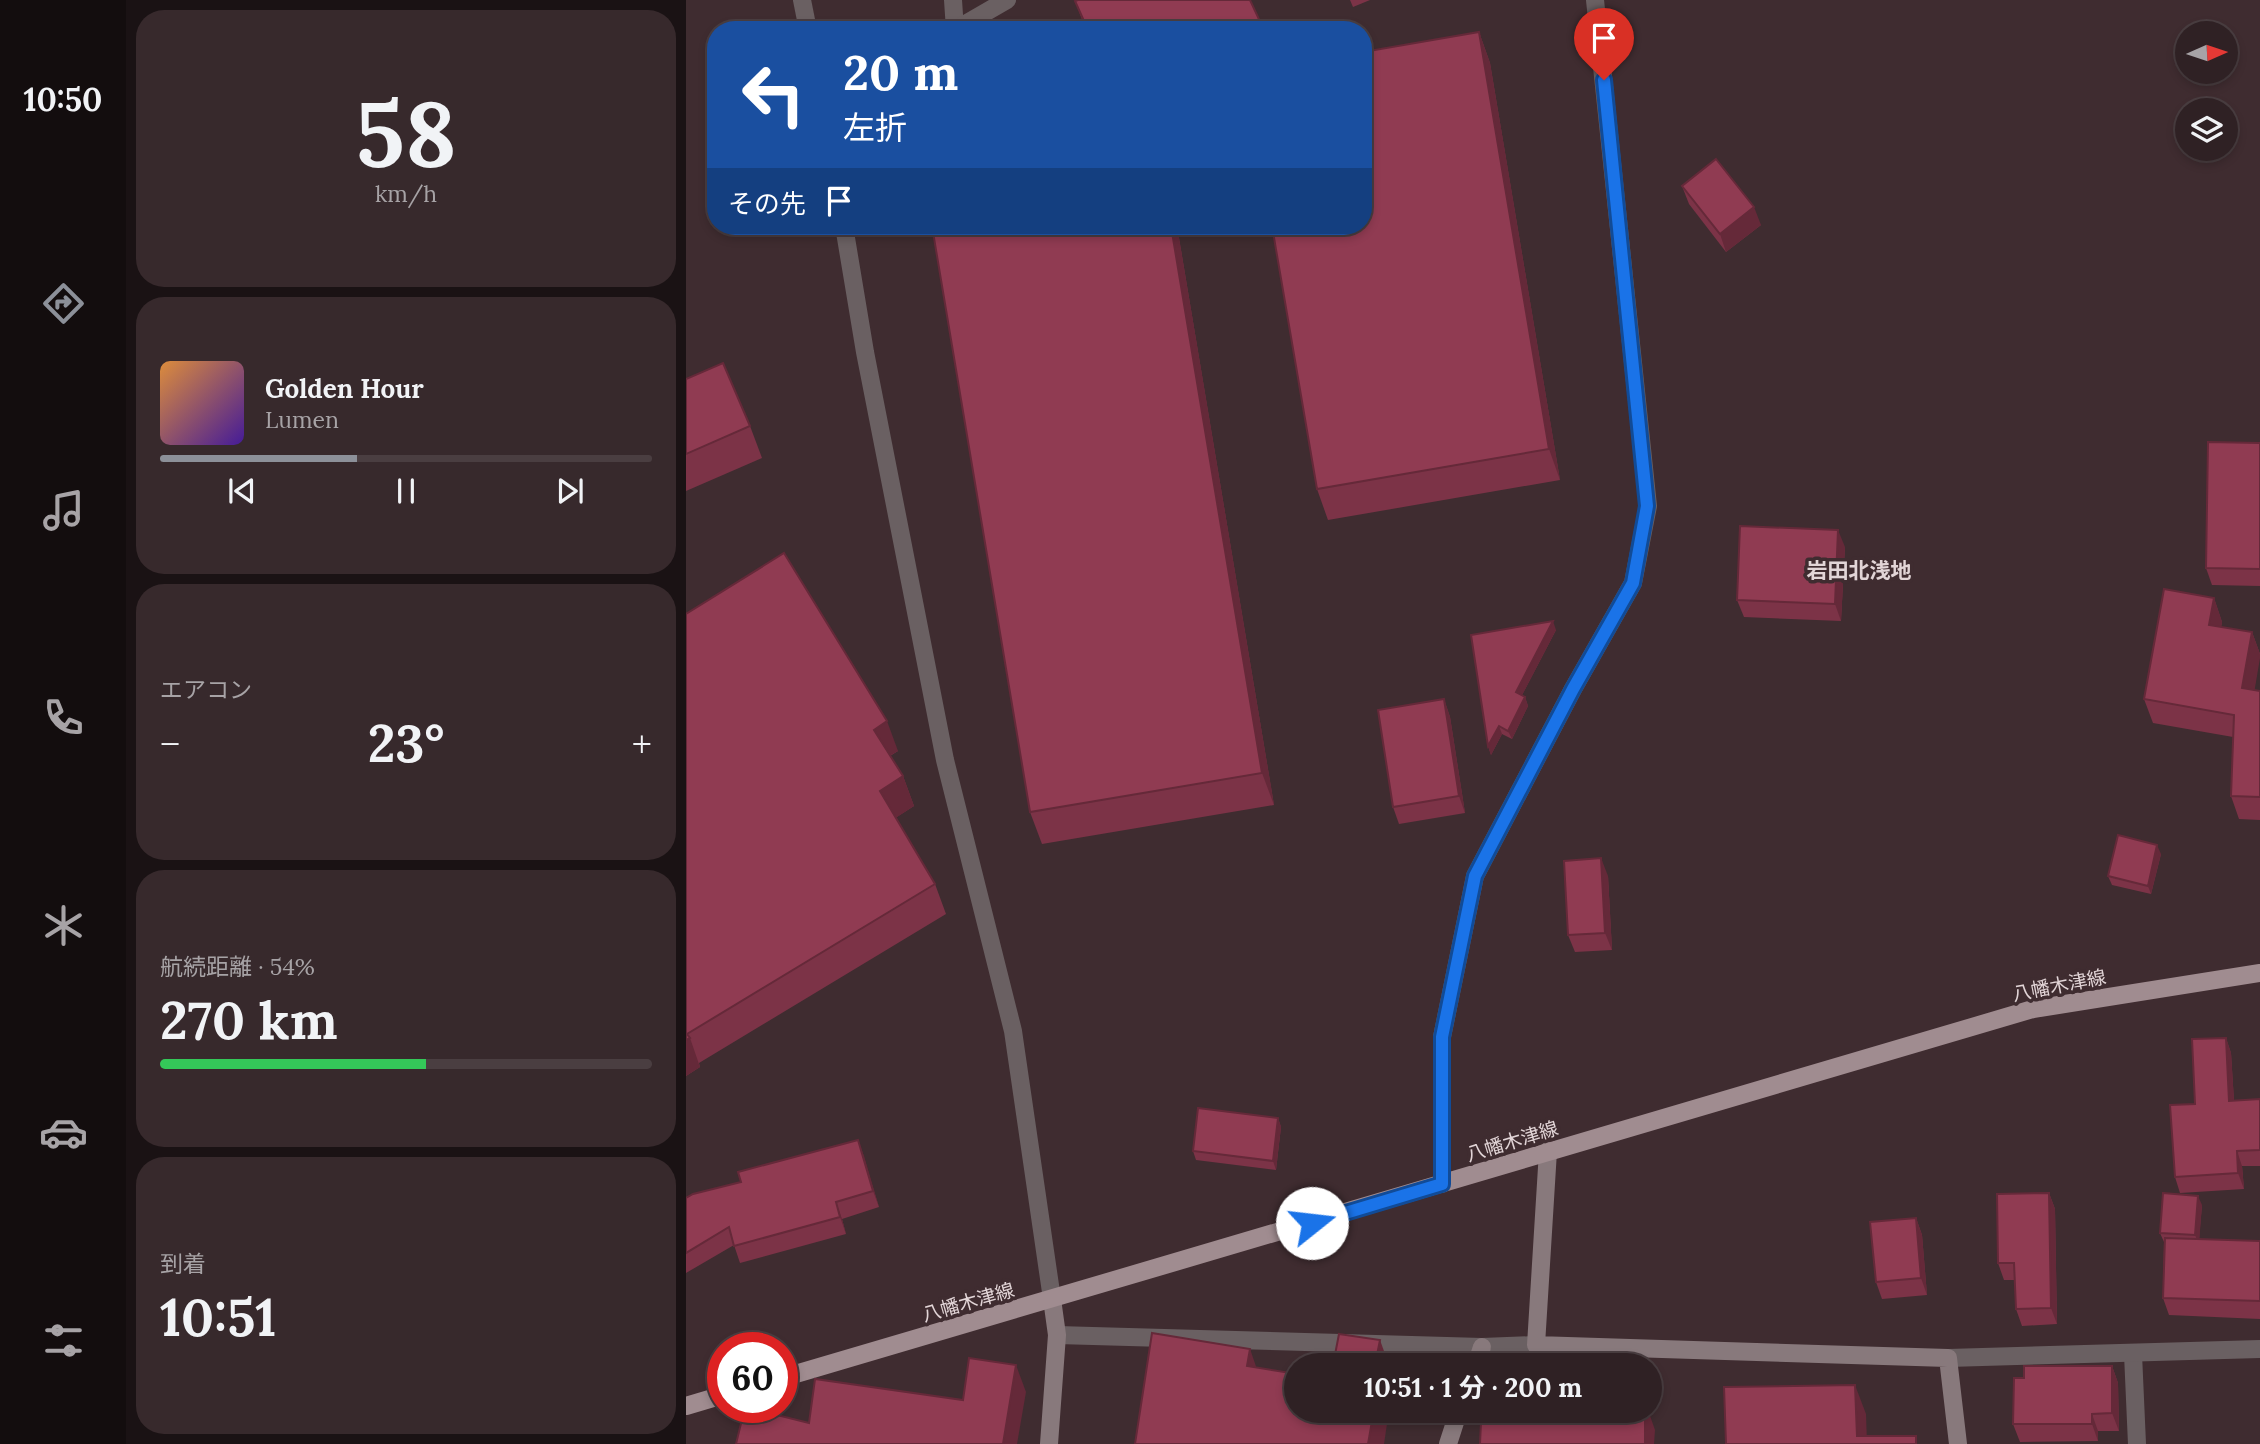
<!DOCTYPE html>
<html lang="ja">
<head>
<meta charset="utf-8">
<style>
  body { margin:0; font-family:Lora,"Noto Sans JP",serif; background:#37292c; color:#f1f3f6; height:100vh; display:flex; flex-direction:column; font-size:26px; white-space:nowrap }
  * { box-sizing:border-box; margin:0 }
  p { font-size:23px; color:#a7a3a6 }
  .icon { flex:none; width:38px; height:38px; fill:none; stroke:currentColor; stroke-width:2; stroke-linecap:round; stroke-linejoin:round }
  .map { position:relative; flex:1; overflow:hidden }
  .panel { display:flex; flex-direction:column; gap:10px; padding:10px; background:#1a1214; width:560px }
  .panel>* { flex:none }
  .guide { position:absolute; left:21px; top:21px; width:665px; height:214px; border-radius:28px; box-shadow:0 4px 10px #0003,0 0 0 2px #4a3e41; background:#1a4fa0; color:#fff; overflow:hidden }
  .needle { width:46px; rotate:87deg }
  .tools { position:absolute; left:1489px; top:21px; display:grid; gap:14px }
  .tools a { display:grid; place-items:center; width:63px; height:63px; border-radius:50%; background:#2f2124; box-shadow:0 4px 10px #0003,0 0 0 2px #4a3e41; font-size:35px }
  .speed { position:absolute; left:21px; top:1332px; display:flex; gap:14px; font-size:35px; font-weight:700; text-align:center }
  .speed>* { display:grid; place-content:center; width:91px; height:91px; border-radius:50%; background:#2f2124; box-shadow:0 4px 10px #0003,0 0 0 2px #4a3e41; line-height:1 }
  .speed .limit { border:10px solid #d22; background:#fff; color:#111 }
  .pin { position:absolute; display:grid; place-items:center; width:60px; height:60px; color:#fff; margin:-72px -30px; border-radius:50% 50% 50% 0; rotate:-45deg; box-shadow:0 0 7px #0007 }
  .pin .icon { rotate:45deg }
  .me { position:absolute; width:77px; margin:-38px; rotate:74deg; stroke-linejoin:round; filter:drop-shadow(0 0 5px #0008) }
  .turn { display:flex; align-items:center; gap:24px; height:147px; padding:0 21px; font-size:32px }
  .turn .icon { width:91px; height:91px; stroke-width:2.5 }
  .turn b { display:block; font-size:49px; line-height:60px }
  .then { display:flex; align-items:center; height:66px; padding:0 21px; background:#0003; gap:14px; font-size:26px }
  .big { font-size:52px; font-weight:700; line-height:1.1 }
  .panel .card { flex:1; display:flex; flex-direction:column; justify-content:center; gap:10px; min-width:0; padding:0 24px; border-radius:28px; background:#37292c }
  .panel .dial { align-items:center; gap:0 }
  .dial b { font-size:91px; line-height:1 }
  .song { display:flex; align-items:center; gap:21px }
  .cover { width:84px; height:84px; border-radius:10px; background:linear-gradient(135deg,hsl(30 70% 55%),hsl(260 70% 35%)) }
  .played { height:7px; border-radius:4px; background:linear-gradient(90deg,#8c9099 40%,#4a3e41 40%) }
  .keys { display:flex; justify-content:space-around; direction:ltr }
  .heat { display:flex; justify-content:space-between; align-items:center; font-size:38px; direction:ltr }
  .charge { height:10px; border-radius:5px; background:linear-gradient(90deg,#34c759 54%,#4a3e41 0) }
  .trip { position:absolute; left:598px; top:1353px; width:378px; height:70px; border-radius:35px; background:#2f2124; box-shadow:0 4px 10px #0003,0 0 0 2px #4a3e41; font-weight:700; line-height:70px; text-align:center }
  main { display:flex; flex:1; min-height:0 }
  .dock { display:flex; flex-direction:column; width:126px; justify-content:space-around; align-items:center; background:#130d0e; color:#a7a3a6 }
  .dock .icon { width:49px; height:49px }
  .dock .on { color:#8c9099 }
  .dock b { font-size:32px; color:#f1f3f6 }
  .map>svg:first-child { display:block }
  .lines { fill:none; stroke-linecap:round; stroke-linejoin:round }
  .street { stroke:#6a6062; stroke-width:18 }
  .secondary { stroke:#88797c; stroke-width:18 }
  .primary { stroke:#a08c90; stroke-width:18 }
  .wall { fill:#7c3347 }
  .shaded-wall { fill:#652939 }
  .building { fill:#903b52; stroke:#652939; stroke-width:2 }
  .route-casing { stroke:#114b97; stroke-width:18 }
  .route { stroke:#1a73e8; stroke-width:12 }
  .labels { text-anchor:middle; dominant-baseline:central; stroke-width:7; stroke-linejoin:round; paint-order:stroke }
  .street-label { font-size:19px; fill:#e2d5d7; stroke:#3f2c30 }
  .neighbourhood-label { font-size:21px; font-weight:bold; fill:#e2d5d7; stroke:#3f2c30 }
</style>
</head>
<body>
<main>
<nav class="dock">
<b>10:50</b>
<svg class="icon on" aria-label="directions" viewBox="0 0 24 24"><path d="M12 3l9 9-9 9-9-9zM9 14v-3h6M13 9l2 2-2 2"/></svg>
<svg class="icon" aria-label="music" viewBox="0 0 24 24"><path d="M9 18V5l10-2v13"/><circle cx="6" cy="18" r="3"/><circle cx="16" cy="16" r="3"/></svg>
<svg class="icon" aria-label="phone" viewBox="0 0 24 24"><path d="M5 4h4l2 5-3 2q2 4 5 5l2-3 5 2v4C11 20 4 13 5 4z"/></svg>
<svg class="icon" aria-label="climate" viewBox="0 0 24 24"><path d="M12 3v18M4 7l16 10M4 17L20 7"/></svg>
<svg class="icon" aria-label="car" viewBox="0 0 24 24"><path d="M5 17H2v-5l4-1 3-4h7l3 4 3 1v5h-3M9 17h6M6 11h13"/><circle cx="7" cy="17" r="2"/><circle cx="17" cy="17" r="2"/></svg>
<svg class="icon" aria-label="filters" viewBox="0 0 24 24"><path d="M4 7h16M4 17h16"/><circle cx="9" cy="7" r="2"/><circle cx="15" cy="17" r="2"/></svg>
</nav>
<section class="panel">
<div class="card dial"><b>58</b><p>km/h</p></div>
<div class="card">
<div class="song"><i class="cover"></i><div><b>Golden Hour</b><p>Lumen</p></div></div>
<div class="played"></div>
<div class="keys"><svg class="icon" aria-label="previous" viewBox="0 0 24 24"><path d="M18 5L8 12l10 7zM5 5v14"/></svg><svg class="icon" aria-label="pause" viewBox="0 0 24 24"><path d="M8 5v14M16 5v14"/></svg><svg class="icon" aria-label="next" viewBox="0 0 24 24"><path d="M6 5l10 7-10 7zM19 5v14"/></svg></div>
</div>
<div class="card"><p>エアコン</p>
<div class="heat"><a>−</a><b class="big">23°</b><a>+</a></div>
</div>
<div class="card"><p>航続距離 · 54%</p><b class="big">270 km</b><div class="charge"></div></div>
<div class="card"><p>到着</p><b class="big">10:51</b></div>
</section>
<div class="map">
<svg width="1574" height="1444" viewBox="0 0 1574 1444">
  <rect width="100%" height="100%" fill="#3f2c30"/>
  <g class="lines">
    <g class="street">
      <path d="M116,0l6,30"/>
      <path d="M267,0l2,30"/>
      <path d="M269,30l52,-30"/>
      <path d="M158,226l21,126 80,408 68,271 39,268"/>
      <path d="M756,1184v-147l33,-161 98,-187 60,-106 15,-77 -53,-506"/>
      <path d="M371,1335l425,12 54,-2"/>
      <path d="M1447,1354l4,90"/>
      <path d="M1262,1358l312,-9"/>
    </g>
    <g class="secondary">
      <path d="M862,1151l-12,194 412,13 10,86"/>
      <path d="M790,1365l6,-18"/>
      <path d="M363,1444l8,-109 -5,-36"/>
      <path d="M762,1444l11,-34"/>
    </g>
    <g class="primary">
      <path d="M96,1378l1251,-369 227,-36"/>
      <path d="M0,1406l37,-11"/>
    </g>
  </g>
  <g class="wall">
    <path d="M664,0h20l-17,7z"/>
    <path d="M389,1l189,29h-178z"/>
    <path d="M793,32l11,31 70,417 -232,40 -11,-31z"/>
    <path d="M996,186l79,39 -35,27 -37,-48z"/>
    <path d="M246,226h245l97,579 -232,39 -12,-32z"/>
    <path d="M0,379l64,47 12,32 -76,33z"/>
    <path d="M1574,443v143l-48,-1 -6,-17z"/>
    <path d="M1159,547l-4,74 -97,-4 -7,-17z"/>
    <path d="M1528,598l8,24 -1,5 31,5 8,22 -6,36 6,1v129l-21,-1 -8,-23 2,-59 -80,-14 -9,-24z"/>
    <path d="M0,614l212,137 -8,5 13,20 11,30 -19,12 40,66 11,30 -247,149 1,4 -14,9z"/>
    <path d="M870,630l-34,65 3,2 3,9 -16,33 -10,-5 -11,21 -3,-9 -17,-111z"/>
    <path d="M758,699l6,18 15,96 -66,11 -6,-17z"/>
    <path d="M1475,854l-10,40 -39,-9 -4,-9z"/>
    <path d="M922,876l4,74 -37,2 -7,-17z"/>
    <path d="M1540,1038l5,15 3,48 26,-2v67h-18l2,23 -64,4 -5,-16 20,-73z"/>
    <path d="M592,1118l3,9 -5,43 -80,-10 -3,-9z"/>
    <path d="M172,1140l21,67 -37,12 4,15 -106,29 -6,-18 -48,28v-75l55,-16z"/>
    <path d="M1363,1193l6,16 2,115 -35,2 -6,-17 -1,-29h-11l-6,-17z"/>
    <path d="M1516,1205l-3,34 61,2v78l-91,-4 -6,-17 1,-56 -4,-9z"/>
    <path d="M1230,1218l6,17 5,60 -45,4 -6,-17z"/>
    <path d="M1426,1366l6,17 1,48h-21v10l-78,1 -7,-18 11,-46z"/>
  </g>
  <g class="shaded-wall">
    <path d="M793,32l11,31 70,417 -11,-31z"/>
    <path d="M1068,207l7,18 -35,27 -6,-18z"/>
    <path d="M485,226h6l97,579 -12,-32z"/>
    <path d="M1152,530l7,17 -4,74 -6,-17z"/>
    <path d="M1528,598l8,24 -5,26 -8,-23z"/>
    <path d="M867,621l3,9 -37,71 -3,-9z"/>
    <path d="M1566,632l8,22v4l-9,53 -9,-23z"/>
    <path d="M839,697l3,9 -16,33 -4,-8z"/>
    <path d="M758,699l6,18 15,96 -6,-17z"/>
    <path d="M201,721l11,30 -14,8 -10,-29z"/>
    <path d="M813,726l3,8 -11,21 -3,-9z"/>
    <path d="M217,776l11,30 -23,15 -11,-30z"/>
    <path d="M1471,845l4,9 -10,40 -3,-8z"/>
    <path d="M915,858l7,18 4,74 -7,-17z"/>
    <path d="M4,1038l10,29 -14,9v-36z"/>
    <path d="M1540,1038l5,15 4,64 -6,-16z"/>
    <path d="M592,1118l3,9 -5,43 -3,-9z"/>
    <path d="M172,1140l6,16 15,51 -6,-16z"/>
    <path d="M1551,1151l5,15 2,23 -6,-16z"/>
    <path d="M1363,1193l6,16 2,115 -6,-16z"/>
    <path d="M1512,1196l4,9 -3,39 -4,-9z"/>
    <path d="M150,1202l6,17 4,15 -6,-17z"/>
    <path d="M1230,1218l6,17 5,60 -6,-17z"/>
    <path d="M694,1340l9,25h-14z"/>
    <path d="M564,1349l10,29 -13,-12z"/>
    <path d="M330,1365l10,27 -9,52h-14z"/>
    <path d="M1426,1366l6,17 1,48 -7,-18z"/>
    <path d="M1169,1385l11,29 1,30 -10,-8z"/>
    <path d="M688,1410h12l2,7 -4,27h-16z"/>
    <path d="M959,1410h3l7,20 -1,14h-9z"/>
    <path d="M1406,1414l6,17v10l-6,-17z"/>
  </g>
  <g class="building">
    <path d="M392,0h172l14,30h-25v-5l-10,5h-141l-13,-29z"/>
    <path d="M793,32l70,417 -232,40 -45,-263h91v-174z"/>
    <path d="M1030,159l38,48 -34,27 -38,-48z"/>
    <path d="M246,226h239l91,547 -232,39z"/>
    <path d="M37,363l27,63 -64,28v-75z"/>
    <path d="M1522,442l52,1v126l-54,-1z"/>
    <path d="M1054,526l98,4 -3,74 -98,-4z"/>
    <path d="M98,553l103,168 -13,9 29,46 -23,15 55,93 -248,150 3,4 -4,2v-426z"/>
    <path d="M1478,589l50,9 -5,27 43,7 -10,56 18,3v106l-29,-1 3,-81 -90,-16z"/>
    <path d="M867,621l-37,71 9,5 -17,34 -9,-5 -11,20 -17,-111z"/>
    <path d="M758,699l15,97 -66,11 -15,-97z"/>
    <path d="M1432,835l39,10 -9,41 -40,-10z"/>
    <path d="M915,858l4,75 -37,2 -4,-74z"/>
    <path d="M1540,1038l3,63 31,-2v51l-23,1 1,22 -63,4 -5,-72 25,-1 -3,-65z"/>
    <path d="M512,1108l80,10 -5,43 -80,-10z"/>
    <path d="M172,1140l15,51 -37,11 4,15 -106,29 -5,-19 -43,26v-55l7,-4 48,-12 -3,-10z"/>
    <path d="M1363,1193l2,115 -35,1 -2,-46h-16l-1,-69z"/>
    <path d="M1477,1193l35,3 -3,39 -35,-2z"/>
    <path d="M1230,1218l5,60 -45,4 -6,-60z"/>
    <path d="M1479,1238l95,3v60l-97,-3z"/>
    <path d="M466,1333l98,16 -3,17 50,8v36h77l-6,34h-233z"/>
    <path d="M653,1334l41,6 -5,25h-42z"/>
    <path d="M283,1358l47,7 -13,79h-267l9,-37 64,16 6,-44 148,21z"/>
    <path d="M1338,1366h88v47l-20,1v10h-79l1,-46h10z"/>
    <path d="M1169,1385l2,51h59v8h-190l-2,-57z"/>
    <path d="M834,1410h125v34h-165l1,-22 39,1z"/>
  </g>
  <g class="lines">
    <g class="route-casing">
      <path id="route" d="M626,1223l130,-39v-147l33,-161 98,-187 60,-106 14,-77 -43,-426"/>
    </g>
    <use href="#route" class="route"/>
  </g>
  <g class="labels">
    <g class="street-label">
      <text transform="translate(1373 985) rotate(-11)">八幡木津線</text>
      <text transform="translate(826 1141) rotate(-17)">八幡木津線</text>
      <text transform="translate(282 1302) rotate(-16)">八幡木津線</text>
    </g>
    <g class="neighbourhood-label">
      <text x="1173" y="570">岩田北浅地</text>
    </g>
  </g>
</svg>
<div class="tools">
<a><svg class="needle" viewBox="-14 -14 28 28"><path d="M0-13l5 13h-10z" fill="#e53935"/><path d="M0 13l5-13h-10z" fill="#a7a3a6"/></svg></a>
<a><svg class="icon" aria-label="layers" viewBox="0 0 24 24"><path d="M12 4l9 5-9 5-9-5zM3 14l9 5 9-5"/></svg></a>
</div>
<div class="speed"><div class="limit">60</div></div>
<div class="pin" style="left:918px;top:80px;background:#d93025"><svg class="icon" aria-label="arrive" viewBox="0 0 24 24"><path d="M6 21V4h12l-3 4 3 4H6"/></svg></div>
<svg class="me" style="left:626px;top:1223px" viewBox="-20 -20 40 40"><circle r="19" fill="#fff"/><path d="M0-13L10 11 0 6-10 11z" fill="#1a73e8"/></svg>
<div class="trip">10:51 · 1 分 · 200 m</div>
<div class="guide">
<div class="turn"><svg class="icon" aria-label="left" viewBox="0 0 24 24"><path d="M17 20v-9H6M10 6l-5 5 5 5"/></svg><div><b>20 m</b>左折</div></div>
<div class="then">その先<svg class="icon" aria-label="arrive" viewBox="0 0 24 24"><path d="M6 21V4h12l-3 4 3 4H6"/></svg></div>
</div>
</div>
</main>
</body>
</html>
